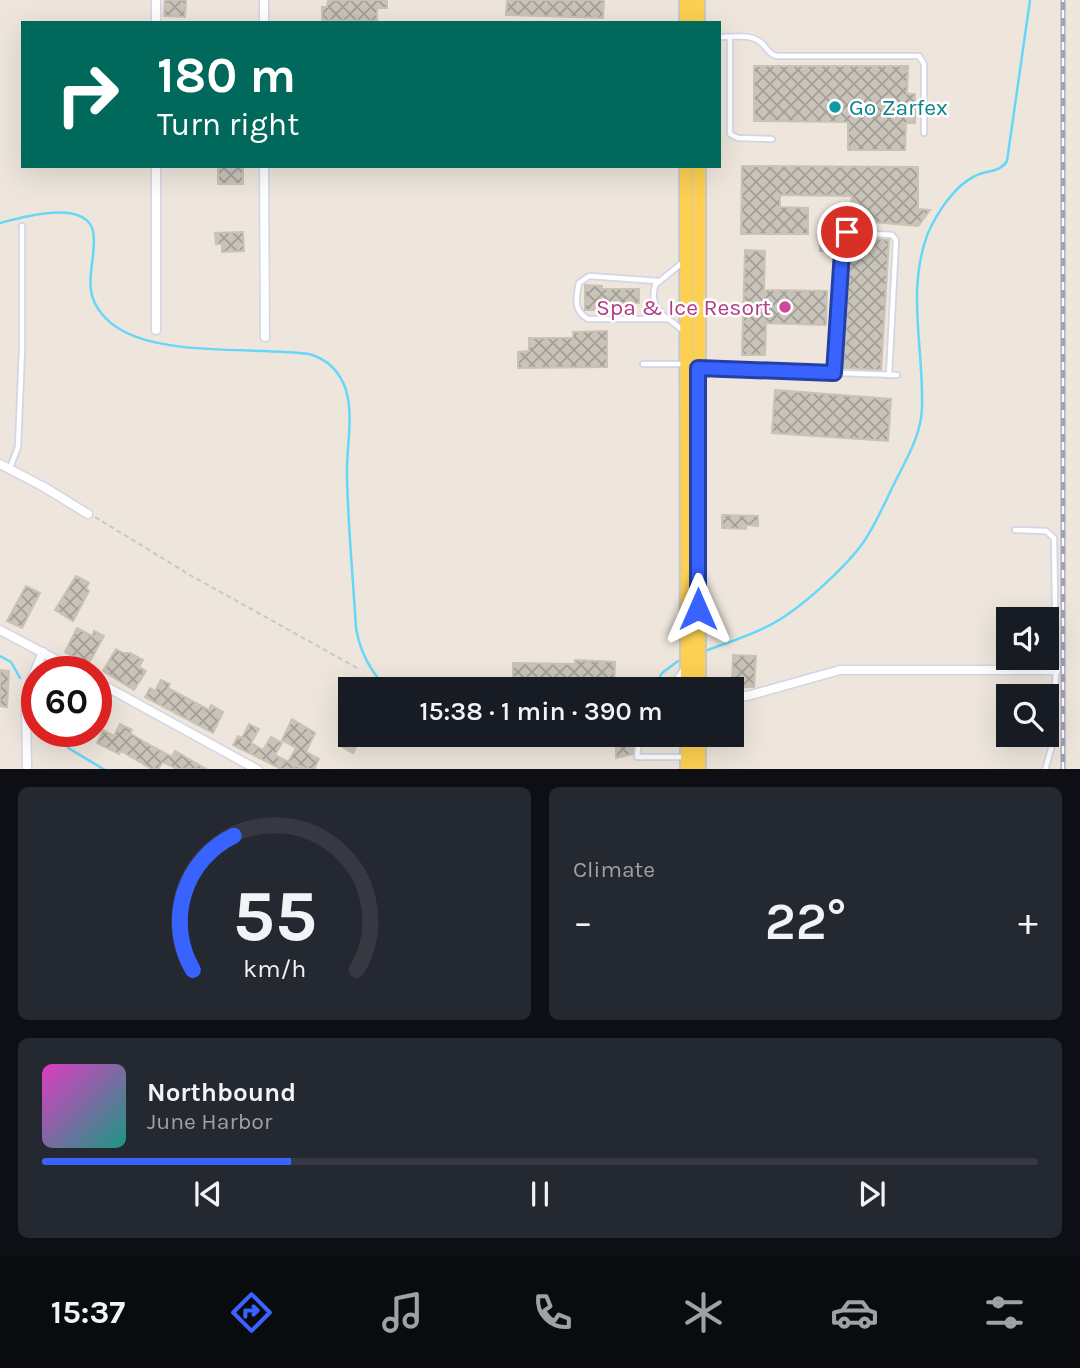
<!DOCTYPE html>
<html lang="en">
<head>
<meta charset="utf-8">
<style>
  body { margin:0; font-family:Karla,sans-serif; background:#242831; color:#f1f3f6; height:100vh; display:flex; flex-direction:column; font-size:26px; white-space:nowrap }
  * { box-sizing:border-box; margin:0 }
  p { font-size:23px; color:#9ea1a6 }
  .icon { flex:none; width:38px; height:38px; fill:none; stroke:currentColor; stroke-width:2; stroke-linecap:round; stroke-linejoin:round }
  .map { position:relative; height:769px; overflow:hidden }
  .drawer { display:flex; flex-direction:column; gap:18px; padding:18px; background:#0d0f14; flex:1 }
  .drawer>* { flex:none }
  .top-card { position:absolute; left:21px; top:21px; width:700px; height:147px; border-radius:0px; box-shadow:0 7px 28px #0002; background:#00695c; color:#fff; overflow:hidden }
  .fabs { position:absolute; left:996px; top:607px; display:grid; gap:14px }
  .fabs a { display:grid; place-items:center; width:63px; height:63px; border-radius:0px; background:#171b24; box-shadow:0 7px 28px #0002; font-size:35px }
  .speed { position:absolute; left:21px; top:656px; display:flex; gap:14px; font-size:35px; font-weight:700; text-align:center }
  .speed>* { display:grid; place-content:center; width:91px; height:91px; border-radius:50%; background:#171b24; box-shadow:0 7px 28px #0002; line-height:1 }
  .speed .limit { border:10px solid #d22; background:#fff; color:#111 }
  .pin { position:absolute; display:grid; place-items:center; width:60px; height:60px; color:#fff; margin:-30px; border:4px solid #fff; border-radius:50%; box-shadow:0 2px 7px #0007 }
  .me { position:absolute; width:77px; margin:-38px; rotate:0deg; stroke-linejoin:round; filter:drop-shadow(0 0 5px #0008) }
  .turn { display:flex; align-items:center; gap:24px; height:147px; padding:0 21px; font-size:32px }
  .turn .icon { width:91px; height:91px; stroke-width:2.5 }
  .turn b { display:block; font-size:49px; line-height:60px }
  .big { font-size:52px; font-weight:600; line-height:1.1 }
  .drawer .card { flex:1; display:flex; flex-direction:column; justify-content:center; gap:10px; min-width:0; padding:0 24px; border-radius:10px; background:#242831 }
  .drawer .dial { align-items:center; gap:0 }
  .dial svg { height:182px; overflow:visible; fill:none; stroke:#363941; stroke-width:7; stroke-linecap:round; text-anchor:middle }
  .dial text { fill:#f1f3f6; stroke:none }
  .song { display:flex; align-items:center; gap:21px }
  .cover { width:84px; height:84px; border-radius:10px; background:linear-gradient(135deg,hsl(310 70% 55%),hsl(170 70% 35%)) }
  .played { height:7px; border-radius:4px; background:linear-gradient(90deg,#3863ff 25%,#363941 25%) }
  .keys { display:flex; justify-content:space-around; direction:ltr }
  .heat { display:flex; justify-content:space-between; align-items:center; font-size:38px; direction:ltr }
  .drawer .tiles { flex:1; display:grid; gap:18px; grid-template-columns:1fr 1fr }
  .card:last-child { grid-column:span 2 }
  .trip { position:absolute; left:338px; top:677px; width:406px; height:70px; border-radius:0px; background:#171b24; box-shadow:0 7px 28px #0002; font-weight:600; line-height:70px; text-align:center }
  .tabs { display:flex; height:112px; justify-content:space-around; align-items:center; background:#090b0e; color:#9ea1a6 }
  .tabs .icon { width:49px; height:49px }
  .tabs .selected { color:#3863ff }
  .tabs b { font-size:32px; color:#f1f3f6 }
  .map>svg:first-child { display:block }
  .lines { fill:none; stroke-linecap:round; stroke-linejoin:round }
  .stream { stroke:#66d7f9; stroke-width:2.5 }
  .building { fill:url(#building-cross-hatch); stroke:#cac2b5; stroke-width:2 }
  .service-casing { stroke:#d1d5e5; stroke-width:8 }
  .minor-casing { stroke:#d1d5e5; stroke-width:11 }
  .primary-casing { stroke:#c8c8c8; stroke-width:16 }
  .path { stroke:#c8c8c8; stroke-width:2; stroke-dasharray:5 3.5; stroke-linecap:butt }
  .service { stroke:#fff; stroke-width:4.5 }
  .minor { stroke:#fff; stroke-width:8 }
  .primary { stroke:#fdd052; stroke-width:12 }
  .rail-casing { stroke:#9ea2b7; stroke-width:5 }
  .rail { stroke:#fff; stroke-width:2.5; stroke-dasharray:8; stroke-linecap:butt }
  .route-casing { stroke:#2440a6; stroke-width:18 }
  .route { stroke:#3863ff; stroke-width:12 }
  .culture-dot { fill:#0f9aa8; stroke:#fff; stroke-width:2.5 }
  .hotel-dot { fill:#d1479c; stroke:#fff; stroke-width:2.5 }
  .labels { text-anchor:middle; dominant-baseline:central; stroke-width:5; stroke-linejoin:round; paint-order:stroke }
  .culture-label { font-size:23px; fill:#0d838f; stroke:#fff; text-anchor:start }
  .hotel-label { font-size:23px; fill:#b23c85; stroke:#fff; text-anchor:end }
</style>
</head>
<body>
<div class="map">
<svg width="1080" height="770" viewBox="0 0 1080 770">
  <defs>
    <pattern id="building-cross-hatch" width="8" height="8" patternUnits="userSpaceOnUse" patternTransform="scale(1.75)"><rect width="8" height="8" fill="#c9c4ba"/><path d="M0 0l8 8M0 8l8-8" fill="none" stroke="#a39f97"/></pattern>
  </defs>
  <rect width="100%" height="100%" fill="#eee6dc"/>
  <g class="lines">
    <g class="stream">
      <path d="M0,223c22,-6 85,-24 93,8 4,20 -5,40 -2,59 2,18 17,33 32,41 46,25 132,16 186,23 18,5 31,18 37,36 8,27 0,59 1,86 1,51 6,101 9,152 4,24 14,44 33,62"/>
      <path d="M708,650c21,-8 44,-15 64,-26 28,-15 72,-55 91,-81 13,-19 22,-41 32,-61 12,-24 26,-47 27,-74 2,-59 -16,-118 6,-175 9,-20 26,-47 47,-57 11,-6 25,-3 32,-15l23,-161"/>
      <path d="M0,656l11,6 9,16"/>
      <path d="M653,690l9,-17 16,-12"/>
      <path d="M34,697l3,5"/>
      <path d="M53,732l17,17 35,21"/>
      <path d="M484,735c42,13 56,15 97,0"/>
    </g>
  </g>
  <g class="building">
    <path d="M165,0h21l-1,17 -21,-1z"/>
    <path d="M328,0h59v8h-10v13l-55,-1v-13h5z"/>
    <path d="M507,0h97l-1,18 -97,-3z"/>
    <path d="M754,66h154l-1,28h8v29h-9l-1,27h-57v-28l-94,-1z"/>
    <rect x="218" y="166" width="25" height="18"/>
    <path d="M742,166l176,1v42l12,1 -12,16 -68,-6 2,-24 -72,-1v12l28,1v26h-67z"/>
    <rect x="820" y="228" width="11" height="23"/>
    <path d="M243,232l1,19 -22,1v-8h-6l-1,-11z"/>
    <path d="M851,237l38,3 -8,130 -38,-2z"/>
    <path d="M745,250l20,1 -1,39 63,1 -1,34 -60,-2 -1,32h-23z"/>
    <path d="M585,285l17,1v3h37v14h-30v5l-7,-1v3h-17z"/>
    <path d="M607,331v36l-89,1v-16l11,-1v-13h44v-6z"/>
    <path d="M775,390l116,9 -3,42 -116,-8z"/>
    <path d="M722,515l36,1v10l-12,-1v4l-24,-1z"/>
    <path d="M76,576l13,7 -3,5 3,3 -16,30 -18,-11z"/>
    <path d="M26,586l14,7 -18,35 -15,-7z"/>
    <path d="M77,628l15,8 2,-5 10,5 -16,29 -23,-13z"/>
    <path d="M116,649l7,4h7l13,7 -4,7 7,4 -12,19 -31,-19z"/>
    <path d="M733,655l23,1 -2,31h-22z"/>
    <path d="M575,660l40,2 -1,25 -101,-1v-23l62,1z"/>
    <path d="M0,670l9,1 -2,36 -7,-1z"/>
    <path d="M161,680l9,4 -2,4 41,22 2,-5 12,7 -10,21 -68,-36 5,-9 5,3z"/>
    <path d="M292,719l23,14 -9,19 13,7 -5,10h-7l-10,-4 -1,1 7,3h-22l-48,-24 5,-9 4,2 7,-14 10,5 -8,14 12,7 8,-13 11,6 -7,12 13,7 8,-14 -14,-8z"/>
    <path d="M120,724l12,6 -2,3 16,10 26,14 3,-6 31,18h-29l-14,-7 -5,7h-6l-31,-18 -2,3 -22,-11 6,-13 11,6z"/>
    <path d="M616,735h19l-2,19 -17,4z"/>
    <path d="M344,736l14,7 -5,10 -14,-8z"/>
  </g>
  <g class="lines">
    <g class="service-casing">
      <g id="service">
        <path d="M719,37c13,0 29,-3 40,4 8,5 8,12 17,15h143l5,8v69"/>
        <path d="M730,37v97l8,4 34,1"/>
        <path d="M682,263l-27,22c-7,29 13,30 29,47"/>
        <path d="M658,281l-69,-5 -10,7c-3,15 -6,28 9,36h80"/>
        <path d="M643,364h41"/>
        <path d="M702,368l195,7"/>
        <path d="M834,373l8,-133 2,-6 3,-2 45,3 4,5 -7,135"/>
        <path d="M10,468l8,-21 4,-98v-123"/>
        <path d="M1015,530l31,1 8,7 2,132 -5,79 -6,21"/>
        <path d="M669,690l15,-22"/>
        <path d="M640,735l-3,22h47"/>
      </g>
    </g>
    <g class="minor-casing">
      <g id="minor">
        <path d="M264,0v23"/>
        <path d="M156,23v-23"/>
        <path d="M156,166v164"/>
        <path d="M264,166l1,171"/>
        <path d="M0,464l44,23 44,27"/>
        <path d="M0,630l79,42"/>
        <path d="M96,681l162,89"/>
        <path d="M732,697l15,-1 93,-26h216"/>
        <path d="M27,770l-1,-71 4,-16 13,-31"/>
      </g>
    </g>
    <g class="primary-casing">
      <g id="primary">
        <path d="M686,23v-23"/>
        <path d="M698,23v-23"/>
        <path d="M686,166l1,524"/>
        <path d="M699,166v524"/>
        <path d="M687,735v35"/>
        <path d="M699,735v35"/>
      </g>
    </g>
    <path class="path" d="M95,517l95,58 169,94"/>
    <use href="#service" class="service"/>
    <use href="#minor" class="minor"/>
    <use href="#primary" class="primary"/>
    <g class="rail-casing">
      <path id="rail" d="M1063,770v-770"/>
    </g>
    <use href="#rail" class="rail"/>
  </g>
  <g class="lines">
    <g class="route-casing">
      <path id="route" d="M698,609v-241l136,5 9,-137 4,-4"/>
    </g>
    <use href="#route" class="route"/>
  </g>
  <circle class="culture-dot" cx="835" cy="107" r="7"/>
  <circle class="hotel-dot" cx="785" cy="307" r="7"/>
  <g class="labels">
    <g class="culture-label">
      <text x="849" y="107">Go Zarfex</text>
    </g>
    <g class="hotel-label">
      <text x="771" y="307">Spa &amp; Ice Resort</text>
    </g>
  </g>
</svg>
<div class="fabs">
<a><svg class="icon" aria-label="sound" viewBox="0 0 24 24"><path d="M4 9h4l5-4v14l-5-4H4zM17 9q2 3 0 6"/></svg></a>
<a><svg class="icon" aria-label="search" viewBox="0 0 24 24"><circle cx="10" cy="10" r="6"/><path d="M15 15l6 6"/></svg></a>
</div>
<div class="speed"><div class="limit">60</div></div>
<div class="pin" style="left:847px;top:232px;background:#d93025"><svg class="icon" aria-label="arrive" viewBox="0 0 24 24"><path d="M6 21V4h12l-3 4 3 4H6"/></svg></div>
<svg class="me" style="left:698px;top:609px" viewBox="-20 -20 40 40"><path d="M0-17L14 15 0 8-14 15z" fill="#3863ff" stroke="#fff" stroke-width="4"/></svg>
<div class="trip">15:38 · 1 min · 390 m</div>
<div class="top-card">
<div class="turn"><svg class="icon" aria-label="right" viewBox="0 0 24 24"><path d="M7 20v-9h11M14 6l5 5-5 5"/></svg><div><b>180 m</b>Turn right</div></div>
</div>
</div>
<section class="drawer">
<div class="tiles">
<div class="card dial"><svg viewBox="0 0 100 80">
<path d="M14 69A42 42 0 1 1 86 69"/>
<path d="M14 69A42 42 0 0 1 32 10" stroke="#3863ff"/>
<text x="50" y="56" font-size="32" font-weight="700">55</text>
<text x="50" y="72" font-size="11">km/h</text>
</svg></div>
<div class="card"><p>Climate</p>
<div class="heat"><a>−</a><b class="big">22°</b><a>+</a></div>
</div>
<div class="card">
<div class="song"><i class="cover"></i><div><b>Northbound</b><p>June Harbor</p></div></div>
<div class="played"></div>
<div class="keys"><svg class="icon" aria-label="previous" viewBox="0 0 24 24"><path d="M18 5L8 12l10 7zM5 5v14"/></svg><svg class="icon" aria-label="pause" viewBox="0 0 24 24"><path d="M8 5v14M16 5v14"/></svg><svg class="icon" aria-label="next" viewBox="0 0 24 24"><path d="M6 5l10 7-10 7zM19 5v14"/></svg></div>
</div>
</div>
</section>
<nav class="tabs">
<b>15:37</b>
<svg class="icon selected" aria-label="directions" viewBox="0 0 24 24"><path d="M12 3l9 9-9 9-9-9zM9 14v-3h6M13 9l2 2-2 2"/></svg>
<svg class="icon" aria-label="music" viewBox="0 0 24 24"><path d="M9 18V5l10-2v13"/><circle cx="6" cy="18" r="3"/><circle cx="16" cy="16" r="3"/></svg>
<svg class="icon" aria-label="phone" viewBox="0 0 24 24"><path d="M5 4h4l2 5-3 2q2 4 5 5l2-3 5 2v4C11 20 4 13 5 4z"/></svg>
<svg class="icon" aria-label="climate" viewBox="0 0 24 24"><path d="M12 3v18M4 7l16 10M4 17L20 7"/></svg>
<svg class="icon" aria-label="car" viewBox="0 0 24 24"><path d="M5 17H2v-5l4-1 3-4h7l3 4 3 1v5h-3M9 17h6M6 11h13"/><circle cx="7" cy="17" r="2"/><circle cx="17" cy="17" r="2"/></svg>
<svg class="icon" aria-label="filters" viewBox="0 0 24 24"><path d="M4 7h16M4 17h16"/><circle cx="9" cy="7" r="2"/><circle cx="15" cy="17" r="2"/></svg>
</nav>
</body>
</html>
